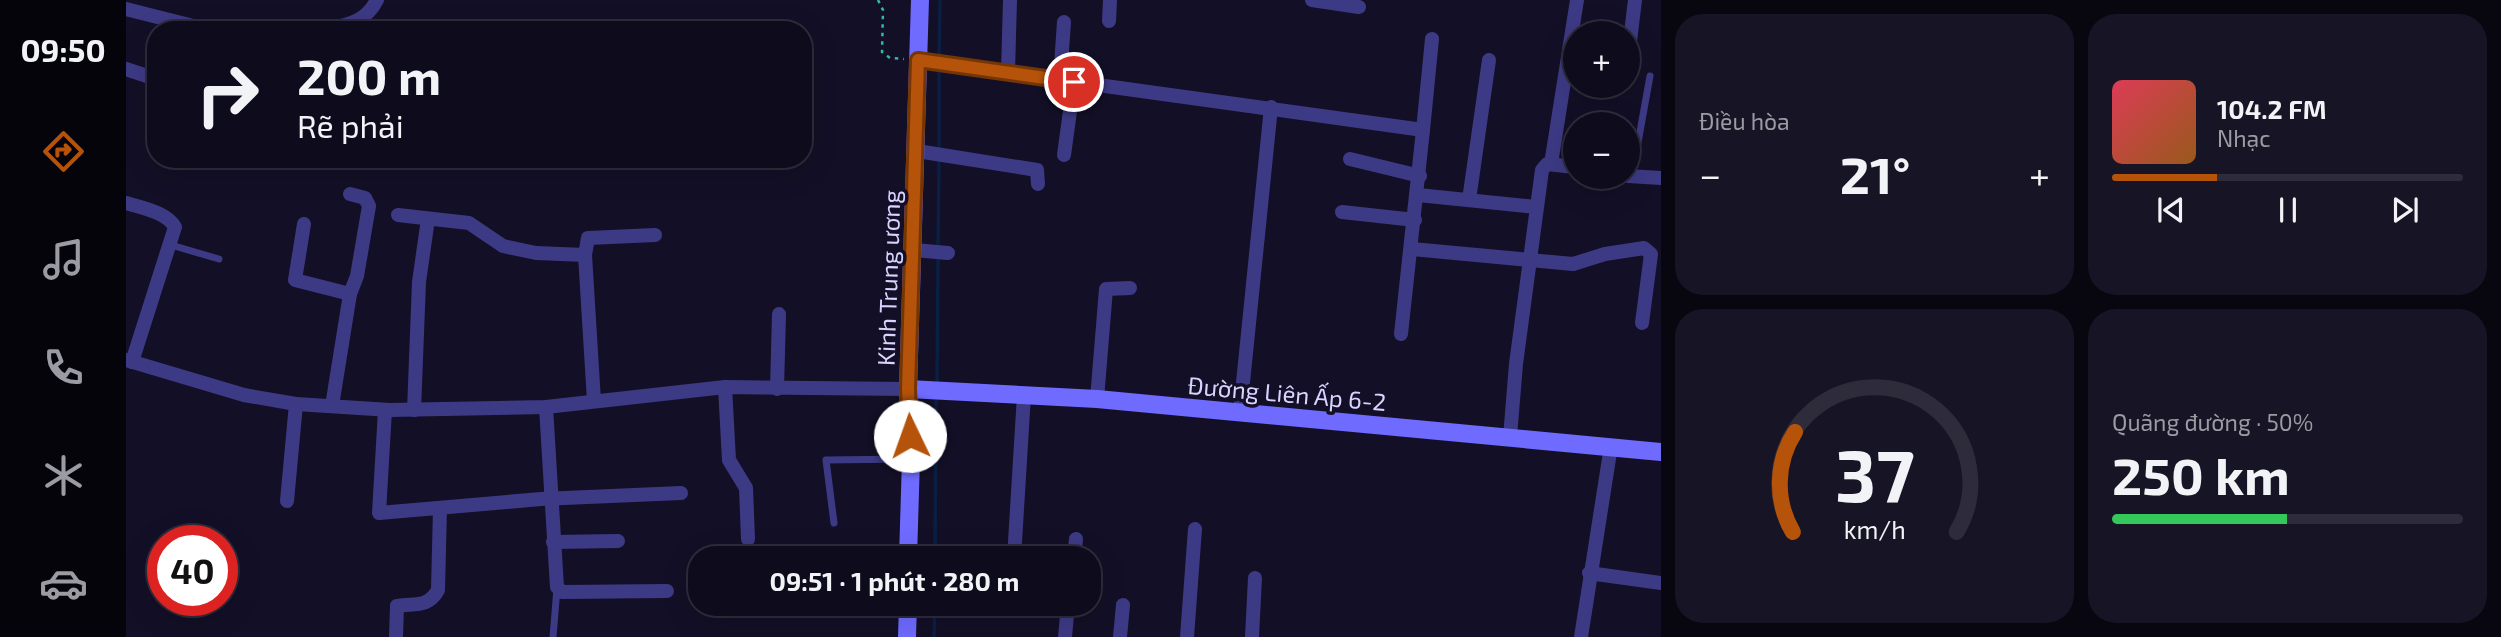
<!DOCTYPE html>
<html lang="vi">
<head>
<meta charset="utf-8">
<style>
  body { margin:0; font-family:"Exo 2",sans-serif; background:#171425; color:#f1f3f6; height:100vh; display:flex; flex-direction:column; font-size:26px; white-space:nowrap }
  * { box-sizing:border-box; margin:0 }
  p { font-size:23px; color:#9b9ba3 }
  .icon { flex:none; width:38px; height:38px; fill:none; stroke:currentColor; stroke-width:2; stroke-linecap:round; stroke-linejoin:round }
  .map { position:relative; flex:1; overflow:hidden }
  .details { display:flex; flex-direction:column; gap:14px; padding:14px; background:#08060f; width:840px }
  .details>* { flex:none }
  .guide { position:absolute; left:21px; top:21px; width:665px; height:147px; border-radius:28px; box-shadow:0 7px 28px #0002,0 0 0 2px #2e2b3b; background:#0e0b1c; color:#f1f3f6; overflow:hidden }
  .buttons { position:absolute; left:1437px; top:21px; display:grid; gap:14px }
  .buttons a { display:grid; place-items:center; width:77px; height:77px; border-radius:50%; background:#0e0b1c; box-shadow:0 7px 28px #0002,0 0 0 2px #2e2b3b; font-size:35px }
  .speed { position:absolute; left:21px; top:525px; display:flex; gap:14px; font-size:35px; font-weight:700; text-align:center }
  .speed>* { display:grid; place-content:center; width:91px; height:91px; border-radius:50%; background:#0e0b1c; box-shadow:0 7px 28px #0002,0 0 0 2px #2e2b3b; line-height:1 }
  .speed .limit { border:10px solid #d22; background:#fff; color:#111 }
  .pin { position:absolute; display:grid; place-items:center; width:60px; height:60px; color:#fff; margin:-30px; border:4px solid #fff; border-radius:50%; box-shadow:0 2px 7px #0007 }
  .me { position:absolute; width:77px; margin:-38px; rotate:357deg; stroke-linejoin:round; filter:drop-shadow(0 0 5px #0008) }
  .turn { display:flex; align-items:center; gap:24px; height:147px; padding:0 35px; font-size:32px }
  .turn .icon { width:91px; height:91px; stroke-width:2.5 }
  .turn b { display:block; font-size:49px; line-height:60px }
  .big { font-size:52px; font-weight:700; line-height:1.1 }
  .details .widget { flex:1; display:flex; flex-direction:column; justify-content:center; gap:10px; min-width:0; padding:0 24px; border-radius:28px; background:#171425 }
  .details .dial { align-items:center; gap:0 }
  .dial svg { height:182px; overflow:visible; fill:none; stroke:#2e2b3b; stroke-width:7; stroke-linecap:round; text-anchor:middle }
  .dial text { fill:#f1f3f6; stroke:none }
  .song { display:flex; align-items:center; gap:21px }
  .cover { width:84px; height:84px; border-radius:10px; background:linear-gradient(135deg,hsl(350 70% 55%),hsl(30 70% 35%)) }
  .played { height:7px; border-radius:4px; background:linear-gradient(90deg,#b45309 30%,#2e2b3b 30%) }
  .keys { display:flex; justify-content:space-around; direction:ltr }
  .heat { display:flex; justify-content:space-between; align-items:center; font-size:38px; direction:ltr }
  .charge { height:10px; border-radius:5px; background:linear-gradient(90deg,#34c759 50%,#2e2b3b 0) }
  .details .tiles { flex:1; display:grid; gap:14px; grid-template-columns:repeat(2,1fr) }
  .trip { position:absolute; left:562px; top:546px; width:413px; height:70px; border-radius:28px; background:#0e0b1c; box-shadow:0 7px 28px #0002,0 0 0 2px #2e2b3b; font-weight:700; line-height:70px; text-align:center }
  main { display:flex; flex:1; min-height:0 }
  .menu { display:flex; flex-direction:column; width:126px; justify-content:space-around; align-items:center; background:#06040b; color:#9b9ba3 }
  .menu .icon { width:49px; height:49px }
  .menu .on { color:#b45309 }
  .menu b { font-size:32px; color:#f1f3f6 }
  .map>svg:first-child { display:block }
  .lines { fill:none; stroke-linecap:round; stroke-linejoin:round }
  .stream { stroke:#0a1f44; stroke-width:3.5 }
  .path { stroke:#2fb8b0; stroke-width:2.5; stroke-dasharray:3.5 5; stroke-linecap:butt }
  .lane { stroke:#3d3a85; stroke-width:7 }
  .street { stroke:#3d3a85; stroke-width:14 }
  .secondary { stroke:#6f6bff; stroke-width:18 }
  .route-casing { stroke:#753606; stroke-width:18 }
  .route { stroke:#b45309; stroke-width:12 }
  .labels { text-anchor:middle; dominant-baseline:central; stroke-width:7; stroke-linejoin:round; paint-order:stroke }
  .street-label { font-size:24px; fill:#d9d4ff; stroke:#130f26 }
</style>
</head>
<body>
<main>
<nav class="menu">
<b>09:50</b>
<svg class="icon on" aria-label="directions" viewBox="0 0 24 24"><path d="M12 3l9 9-9 9-9-9zM9 14v-3h6M13 9l2 2-2 2"/></svg>
<svg class="icon" aria-label="music" viewBox="0 0 24 24"><path d="M9 18V5l10-2v13"/><circle cx="6" cy="18" r="3"/><circle cx="16" cy="16" r="3"/></svg>
<svg class="icon" aria-label="phone" viewBox="0 0 24 24"><path d="M5 4h4l2 5-3 2q2 4 5 5l2-3 5 2v4C11 20 4 13 5 4z"/></svg>
<svg class="icon" aria-label="climate" viewBox="0 0 24 24"><path d="M12 3v18M4 7l16 10M4 17L20 7"/></svg>
<svg class="icon" aria-label="car" viewBox="0 0 24 24"><path d="M5 17H2v-5l4-1 3-4h7l3 4 3 1v5h-3M9 17h6M6 11h13"/><circle cx="7" cy="17" r="2"/><circle cx="17" cy="17" r="2"/></svg>
</nav>
<div class="map">
<svg width="1535" height="637" viewBox="0 0 1535 637">
  <rect width="100%" height="100%" fill="#130f26"/>
  <g class="lines">
    <g class="stream">
      <path d="M813,57l1,-57"/>
      <path d="M813,152v-83"/>
      <path d="M812,250l1,-90"/>
      <path d="M811,386l1,-128"/>
      <path d="M809,558l1,-160"/>
      <path d="M808,637l1,-33"/>
    </g>
    <path class="path" d="M752,0l5,10 -1,42 8,6 14,1"/>
    <g class="lane">
      <path d="M1506,176l18,-100"/>
      <path d="M45,245l48,14"/>
      <path d="M708,523l-8,-63 83,-1"/>
      <path d="M427,637l4,-49"/>
    </g>
    <g class="street">
      <path d="M1186,0l47,7"/>
      <path d="M0,9l83,21"/>
      <path d="M983,21l1,-21"/>
      <path d="M197,30c24,-5 42,-7 54,-30"/>
      <path d="M1502,58l7,-58"/>
      <path d="M792,60l505,70 9,-91"/>
      <path d="M0,69l30,10"/>
      <path d="M882,72l2,-72"/>
      <path d="M934,80l4,-58"/>
      <path d="M791,151l120,19 1,14"/>
      <path d="M938,155l10,-73"/>
      <path d="M1224,159l70,17"/>
      <path d="M1425,164l26,-164"/>
      <path d="M1502,176l33,2"/>
      <path d="M224,194l15,4 4,8 -12,70 -7,18"/>
      <path d="M1292,195l118,12"/>
      <path d="M1343,200l20,-140"/>
      <path d="M0,203c16,5 40,9 49,24l-43,135"/>
      <path d="M1216,212l73,8"/>
      <path d="M272,215l71,8 34,23 33,7 49,2 9,146"/>
      <path d="M178,224l-9,56 55,14 -18,112"/>
      <path d="M1286,249l161,15 32,-10 39,-6 7,6 -9,69"/>
      <path d="M788,250l34,3"/>
      <path d="M459,255l3,-17 67,-3"/>
      <path d="M1275,334l22,-204"/>
      <path d="M0,360l118,35 52,9 94,6 156,-3 179,-20 183,2"/>
      <path d="M599,387l4,73 17,28 2,51"/>
      <path d="M651,389l2,-75"/>
      <path d="M971,399l9,-110 24,-1"/>
      <path d="M420,407l11,180 5,5 105,-1"/>
      <path d="M259,410l-6,103 162,-14 140,-6"/>
      <path d="M288,410l5,-128 9,-63"/>
      <path d="M1114,412l31,-305"/>
      <path d="M1384,437l6,-73 26,-194 5,-6 28,3"/>
      <path d="M161,501l9,-97"/>
      <path d="M427,542l65,-1"/>
      <path d="M888,558l10,-163"/>
      <path d="M948,558l2,-19"/>
      <path d="M1463,573l72,10"/>
      <path d="M270,637l1,-31c18,-3 31,2 41,-16l2,-82"/>
      <path d="M939,637l3,-33"/>
      <path d="M994,637l3,-32"/>
      <path d="M1061,637l8,-108"/>
      <path d="M1126,637l3,-59"/>
      <path d="M1455,637l30,-191"/>
    </g>
    <g class="secondary">
      <path d="M782,389l189,10 564,53"/>
      <path d="M782,558l3,-99 -3,-70 12,-389"/>
      <path d="M781,637l1,-33"/>
    </g>
  </g>
  <g class="lines">
    <g class="route-casing">
      <path id="route" d="M784,436l-2,-47 10,-329 156,22"/>
    </g>
    <use href="#route" class="route"/>
  </g>
  <g class="labels">
    <g class="street-label">
      <text transform="translate(762 278) rotate(-88)">Kinh Trung ương</text>
      <text transform="translate(1161 393) rotate(5)">Đường Liên Ấp 6-2</text>
    </g>
  </g>
</svg>
<div class="buttons">
<a>+</a>
<a>−</a>
</div>
<div class="speed"><div class="limit">40</div></div>
<div class="pin" style="left:948px;top:82px;background:#d93025"><svg class="icon" aria-label="arrive" viewBox="0 0 24 24"><path d="M6 21V4h12l-3 4 3 4H6"/></svg></div>
<svg class="me" style="left:784px;top:436px" viewBox="-20 -20 40 40"><circle r="19" fill="#fff"/><path d="M0-13L10 11 0 6-10 11z" fill="#b45309"/></svg>
<div class="trip">09:51 · 1 phút · 280 m</div>
<div class="guide">
<div class="turn"><svg class="icon" aria-label="right" viewBox="0 0 24 24"><path d="M7 20v-9h11M14 6l5 5-5 5"/></svg><div><b>200 m</b>Rẽ phải</div></div>
</div>
</div>
<section class="details">
<div class="tiles">
<div class="widget"><p>Điều hòa</p>
<div class="heat"><a>−</a><b class="big">21°</b><a>+</a></div>
</div>
<div class="widget">
<div class="song"><i class="cover"></i><div><b>104.2 FM</b><p>Nhạc</p></div></div>
<div class="played"></div>
<div class="keys"><svg class="icon" aria-label="previous" viewBox="0 0 24 24"><path d="M18 5L8 12l10 7zM5 5v14"/></svg><svg class="icon" aria-label="pause" viewBox="0 0 24 24"><path d="M8 5v14M16 5v14"/></svg><svg class="icon" aria-label="next" viewBox="0 0 24 24"><path d="M6 5l10 7-10 7zM19 5v14"/></svg></div>
</div>
<div class="widget dial"><svg viewBox="0 0 100 80">
<path d="M14 69A42 42 0 1 1 86 69"/>
<path d="M14 69A42 42 0 0 1 15 25" stroke="#b45309"/>
<text x="50" y="56" font-size="32" font-weight="700">37</text>
<text x="50" y="72" font-size="11">km/h</text>
</svg></div>
<div class="widget"><p>Quãng đường · 50%</p><b class="big">250 km</b><div class="charge"></div></div>
</div>
</section>
</main>
</body>
</html>
